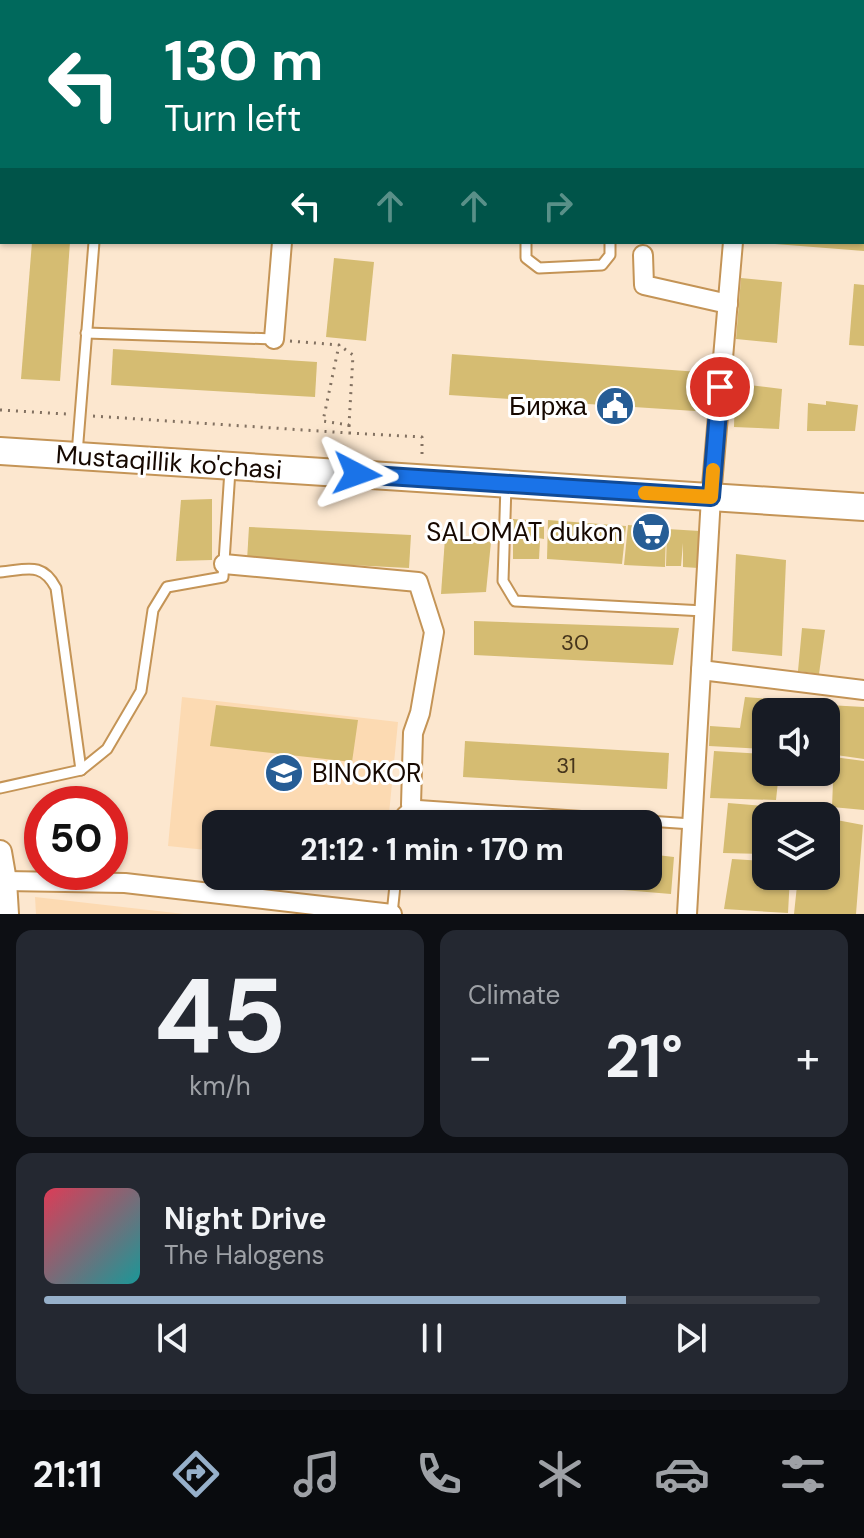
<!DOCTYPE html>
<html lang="en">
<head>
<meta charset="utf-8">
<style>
  body { margin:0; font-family:"DM Sans",sans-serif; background:#242831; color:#f1f3f6; height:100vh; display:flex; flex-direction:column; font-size:30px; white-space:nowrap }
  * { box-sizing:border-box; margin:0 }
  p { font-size:26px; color:#9ea1a6 }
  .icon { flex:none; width:44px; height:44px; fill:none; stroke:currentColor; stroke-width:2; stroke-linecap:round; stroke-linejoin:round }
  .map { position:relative; height:914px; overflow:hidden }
  .side { display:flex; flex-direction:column; gap:16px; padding:16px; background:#0d0f14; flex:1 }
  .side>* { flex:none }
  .guide { position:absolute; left:0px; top:0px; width:864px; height:244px; box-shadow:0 2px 6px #0004; background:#00695c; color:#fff; overflow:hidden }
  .controls { position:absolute; left:752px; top:698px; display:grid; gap:16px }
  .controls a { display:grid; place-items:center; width:88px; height:88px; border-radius:16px; background:#171b24; box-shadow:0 2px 6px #0004; font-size:40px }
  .speed { position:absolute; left:24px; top:786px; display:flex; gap:16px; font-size:40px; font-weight:700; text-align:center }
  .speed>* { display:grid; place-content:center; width:104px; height:104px; border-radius:50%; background:#171b24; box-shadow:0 2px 6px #0004; line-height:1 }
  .speed .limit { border:12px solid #d22; background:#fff; color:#111 }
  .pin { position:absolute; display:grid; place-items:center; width:68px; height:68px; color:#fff; margin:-34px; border:4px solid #fff; border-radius:50%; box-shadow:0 2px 8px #0007 }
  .me { position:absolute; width:88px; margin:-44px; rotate:94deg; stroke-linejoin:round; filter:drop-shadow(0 0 6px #0008) }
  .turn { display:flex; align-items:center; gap:28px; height:168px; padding:0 32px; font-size:36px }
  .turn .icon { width:104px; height:104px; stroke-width:2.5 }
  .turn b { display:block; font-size:56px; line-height:68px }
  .lanes { display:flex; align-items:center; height:76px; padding:0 32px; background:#0003; justify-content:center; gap:40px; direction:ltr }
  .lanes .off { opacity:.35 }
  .big { font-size:60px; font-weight:700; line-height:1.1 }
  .side .card { flex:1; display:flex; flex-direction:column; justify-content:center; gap:12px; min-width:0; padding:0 28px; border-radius:16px; background:#242831 }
  .side .dial { align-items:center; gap:0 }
  .dial b { font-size:104px; line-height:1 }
  .song { display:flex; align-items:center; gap:24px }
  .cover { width:96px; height:96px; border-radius:12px; background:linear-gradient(135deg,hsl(350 70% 55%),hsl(180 70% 35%)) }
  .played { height:8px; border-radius:4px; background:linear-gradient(90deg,#96b0ca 75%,#363941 75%) }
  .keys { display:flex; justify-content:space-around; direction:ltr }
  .heat { display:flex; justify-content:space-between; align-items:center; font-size:44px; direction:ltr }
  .side .tiles { flex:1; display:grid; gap:16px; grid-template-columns:1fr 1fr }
  .card:last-child { grid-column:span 2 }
  .trip { position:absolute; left:202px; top:810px; width:460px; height:80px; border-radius:16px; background:#171b24; box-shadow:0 2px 6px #0004; font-weight:700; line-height:80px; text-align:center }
  .tab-bar { display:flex; height:128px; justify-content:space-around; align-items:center; background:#090b0e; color:#9ea1a6 }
  .tab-bar .icon { width:56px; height:56px }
  .tab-bar .current { color:#96b0ca }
  .tab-bar b { font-size:36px; color:#f1f3f6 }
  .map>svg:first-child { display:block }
  .built { fill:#fcdab2 }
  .building { fill:#d5bc72 }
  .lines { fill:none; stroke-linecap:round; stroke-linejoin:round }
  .service-casing { stroke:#c49456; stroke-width:13 }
  .minor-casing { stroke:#c49456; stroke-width:22 }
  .tertiary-casing { stroke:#c49456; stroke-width:26 }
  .secondary-casing { stroke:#c49456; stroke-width:30 }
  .path { stroke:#827161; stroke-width:3; stroke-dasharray:2 6; stroke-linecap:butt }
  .service { stroke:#fff; stroke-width:9 }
  .minor { stroke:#fff; stroke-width:18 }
  .tertiary { stroke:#fff; stroke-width:22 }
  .secondary { stroke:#fff; stroke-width:26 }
  .route-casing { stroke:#114b97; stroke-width:20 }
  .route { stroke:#1a73e8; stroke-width:14 }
  .slow { stroke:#f59e0b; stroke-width:14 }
  .labels { text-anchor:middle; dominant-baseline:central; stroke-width:6; stroke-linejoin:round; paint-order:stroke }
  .number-label { font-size:22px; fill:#46351c }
  .poi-label { font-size:26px; fill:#160800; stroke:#fff; text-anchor:end }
  .street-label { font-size:26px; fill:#160800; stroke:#fff }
</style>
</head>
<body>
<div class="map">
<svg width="864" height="914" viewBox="0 0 864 914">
  <rect width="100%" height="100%" fill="#fce7cf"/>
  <g class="built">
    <path d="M182,697l216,25 -10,102h-172v27l-48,-5z"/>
    <path d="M35,897l149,17h-148z"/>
  </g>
  <g class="building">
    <path d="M32,242h38l-10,139 -39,-2z"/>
    <path d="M775,242h89v9l-89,-7z"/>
    <path d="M334,258l40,4 -8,79 -40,-4z"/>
    <path d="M741,278l41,4 -5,61 -41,-4z"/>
    <path d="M854,284l10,1v61l-15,-1z"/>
    <path d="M113,349l204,13 -2,35 -204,-12z"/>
    <path d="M452,354l261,19 -3,39 -261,-17z"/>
    <path d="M749,385l33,4 -3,40 -45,-2 1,-40z"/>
    <path d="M826,401l32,4 -3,26h-48l1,-28 18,2z"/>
    <path d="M212,499v61l-36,1 5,-61z"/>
    <path d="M513,519l31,3v17l-31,-5z"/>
    <path d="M548,520l78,6 -4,38 -75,-5z"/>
    <path d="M628,525l38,3 -1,39 -41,-2z"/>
    <path d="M249,527l162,8 -2,33 -162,-8z"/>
    <path d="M667,529l33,2 -2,37 -15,-1v-24l-2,23h-15z"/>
    <path d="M445,538l46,4 -5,50 -45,2z"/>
    <path d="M513,538l27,3 -1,18h-26z"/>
    <path d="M736,554l50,6 -4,96 -50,-5z"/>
    <path d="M474,621l205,7 -6,37 -199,-10z"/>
    <path d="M802,628l23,2 -6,44 -21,-3z"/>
    <path d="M745,697l38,3 -2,12h-15v37l-57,-3 1,-20 30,2z"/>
    <path d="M216,705l142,15 -6,42 -142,-16z"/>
    <path d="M828,705l36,2v52l-35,-5z"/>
    <path d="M465,741l204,12 -2,36 -204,-12z"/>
    <path d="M714,751l52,3v18h13l-3,28 -66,-2z"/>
    <path d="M826,756l38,5v49l-32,-3 1,-25 -12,-5 1,-5h4z"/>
    <path d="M728,803l50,4 -1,9h-11v38l-43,-1z"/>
    <path d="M826,818l37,7 -7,89h-62l4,-38h28z"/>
    <path d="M648,854l26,3 -3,37 -193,-16v-2h170z"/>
    <path d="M732,859l34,2v15h24l-2,37 -64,-4z"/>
  </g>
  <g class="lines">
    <g class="service-casing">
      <g id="service">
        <path d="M520,0v2"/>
        <path d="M605,0v2"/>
        <path d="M642,0v2"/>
        <path d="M526,242v16l13,10 63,-3 8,-10v-13"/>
        <path d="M86,333l188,6"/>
        <path d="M77,454l17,-212"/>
        <path d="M506,485l-3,96 12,20 189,10"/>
        <path d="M0,572c26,-2 42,-11 56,16l25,182"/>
        <path d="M0,788l81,-18 26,-21 34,-58 12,-81 14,-23 56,-10 7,-107"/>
        <path d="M401,824l1,-11 9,-8 281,19"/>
        <path d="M392,914l4,-38"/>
      </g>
    </g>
    <g class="minor-casing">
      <g id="minor">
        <path d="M285,0v2"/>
        <path d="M754,2v-2"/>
        <path d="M643,255l1,30 84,19"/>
        <path d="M274,339l8,-97"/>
        <path d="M224,564l194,18 16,50 -14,81 -7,20 -2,72"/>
        <path d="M701,670l163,20"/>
        <path d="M5,881l120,2 267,31"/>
        <path d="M687,914l24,-417 22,-255"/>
      </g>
    </g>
    <g class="tertiary-casing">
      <g id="tertiary">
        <path d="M29,2l1,-2"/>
        <path d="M0,127l2,-8"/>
        <path d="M0,852l5,29 2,33"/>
      </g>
    </g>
    <g class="secondary-casing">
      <path id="secondary" d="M0,451l864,56"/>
    </g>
    <g class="path">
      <path d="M290,341l49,4 -16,76 26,4 4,-70 -14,-10"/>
      <path d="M0,410l66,4"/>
      <path d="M93,416l256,17"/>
      <path d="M349,425v8l73,4v17"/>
    </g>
    <use href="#service" class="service"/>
    <use href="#minor" class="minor"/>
    <use href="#tertiary" class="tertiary"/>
    <use href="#secondary" class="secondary"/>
  </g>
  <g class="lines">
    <g class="route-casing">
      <path id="route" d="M357,474l354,23 9,-110"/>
    </g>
    <use href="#route" class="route"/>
    <path class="slow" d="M645,493l66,4 2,-27"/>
  </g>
  <defs>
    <g id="civic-disc" transform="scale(2)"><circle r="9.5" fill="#265d95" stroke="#fff"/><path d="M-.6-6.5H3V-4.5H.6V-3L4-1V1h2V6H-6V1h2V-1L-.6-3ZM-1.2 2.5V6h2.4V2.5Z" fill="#fff"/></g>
    <g id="supermarket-disc" transform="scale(2)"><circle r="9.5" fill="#265d95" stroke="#fff"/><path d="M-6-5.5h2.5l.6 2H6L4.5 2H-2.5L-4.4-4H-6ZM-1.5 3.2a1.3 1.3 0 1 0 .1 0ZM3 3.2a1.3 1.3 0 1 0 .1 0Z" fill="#fff"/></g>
    <g id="school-disc" transform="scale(2)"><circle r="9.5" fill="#265d95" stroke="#fff"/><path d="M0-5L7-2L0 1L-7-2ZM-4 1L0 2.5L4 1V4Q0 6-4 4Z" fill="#fff"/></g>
  </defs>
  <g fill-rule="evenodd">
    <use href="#civic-disc" x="615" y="406"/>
    <use href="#supermarket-disc" x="651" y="532"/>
    <use href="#school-disc" x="284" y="773"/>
  </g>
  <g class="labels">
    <g class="number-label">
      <text x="575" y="642">30</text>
      <text x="566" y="765">31</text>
    </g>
    <g class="poi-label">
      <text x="587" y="406">Биржа</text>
      <text x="623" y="532">SALOMAT dukon</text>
      <text x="312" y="773" text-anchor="start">BINOKOR</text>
    </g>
    <g class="street-label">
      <text transform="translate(169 462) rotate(4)">Mustaqillik ko'chasi</text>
    </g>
  </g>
</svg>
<div class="controls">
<a><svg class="icon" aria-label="sound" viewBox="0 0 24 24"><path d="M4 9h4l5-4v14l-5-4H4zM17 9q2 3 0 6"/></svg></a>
<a><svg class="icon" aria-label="layers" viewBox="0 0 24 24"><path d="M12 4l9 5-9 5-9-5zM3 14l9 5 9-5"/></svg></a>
</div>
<div class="speed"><div class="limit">50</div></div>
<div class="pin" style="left:720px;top:387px;background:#d93025"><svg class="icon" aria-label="arrive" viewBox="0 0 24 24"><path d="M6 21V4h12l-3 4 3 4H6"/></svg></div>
<svg class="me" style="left:357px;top:474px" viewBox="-20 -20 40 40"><path d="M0-17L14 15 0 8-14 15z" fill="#1a73e8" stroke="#fff" stroke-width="4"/></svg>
<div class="trip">21:12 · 1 min · 170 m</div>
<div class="guide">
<div class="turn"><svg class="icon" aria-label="left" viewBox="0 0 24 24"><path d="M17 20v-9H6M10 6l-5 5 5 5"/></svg><div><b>130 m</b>Turn left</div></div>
<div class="lanes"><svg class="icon" aria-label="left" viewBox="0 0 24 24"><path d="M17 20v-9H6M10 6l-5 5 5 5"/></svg><svg class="icon off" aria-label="ahead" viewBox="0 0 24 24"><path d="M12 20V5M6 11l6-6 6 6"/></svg><svg class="icon off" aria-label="ahead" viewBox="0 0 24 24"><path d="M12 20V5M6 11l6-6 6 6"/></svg><svg class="icon off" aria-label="right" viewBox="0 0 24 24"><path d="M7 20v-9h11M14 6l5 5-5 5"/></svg></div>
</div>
</div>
<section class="side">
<div class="tiles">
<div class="card dial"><b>45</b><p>km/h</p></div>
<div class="card"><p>Climate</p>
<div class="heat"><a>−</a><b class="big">21°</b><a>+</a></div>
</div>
<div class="card">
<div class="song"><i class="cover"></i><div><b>Night Drive</b><p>The Halogens</p></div></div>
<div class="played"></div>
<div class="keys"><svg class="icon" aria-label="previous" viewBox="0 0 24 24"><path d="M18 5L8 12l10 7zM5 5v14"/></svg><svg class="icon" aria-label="pause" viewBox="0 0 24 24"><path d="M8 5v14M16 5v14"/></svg><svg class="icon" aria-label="next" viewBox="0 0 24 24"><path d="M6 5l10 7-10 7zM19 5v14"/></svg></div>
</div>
</div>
</section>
<nav class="tab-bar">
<b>21:11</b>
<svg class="icon current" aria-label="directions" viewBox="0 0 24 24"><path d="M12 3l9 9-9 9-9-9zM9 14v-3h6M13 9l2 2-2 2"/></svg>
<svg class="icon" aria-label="music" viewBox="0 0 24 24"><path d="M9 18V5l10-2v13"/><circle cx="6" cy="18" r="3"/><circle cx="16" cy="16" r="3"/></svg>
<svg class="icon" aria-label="phone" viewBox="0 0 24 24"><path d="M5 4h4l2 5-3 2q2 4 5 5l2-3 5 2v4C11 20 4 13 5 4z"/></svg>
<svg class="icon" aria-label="climate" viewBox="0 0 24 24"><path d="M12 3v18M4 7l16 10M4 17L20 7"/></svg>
<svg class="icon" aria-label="car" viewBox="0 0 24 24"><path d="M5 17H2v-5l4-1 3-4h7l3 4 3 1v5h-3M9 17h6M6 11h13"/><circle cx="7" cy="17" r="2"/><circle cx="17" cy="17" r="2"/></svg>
<svg class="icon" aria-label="filters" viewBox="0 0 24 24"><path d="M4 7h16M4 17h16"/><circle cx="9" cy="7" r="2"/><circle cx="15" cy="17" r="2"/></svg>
</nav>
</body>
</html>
